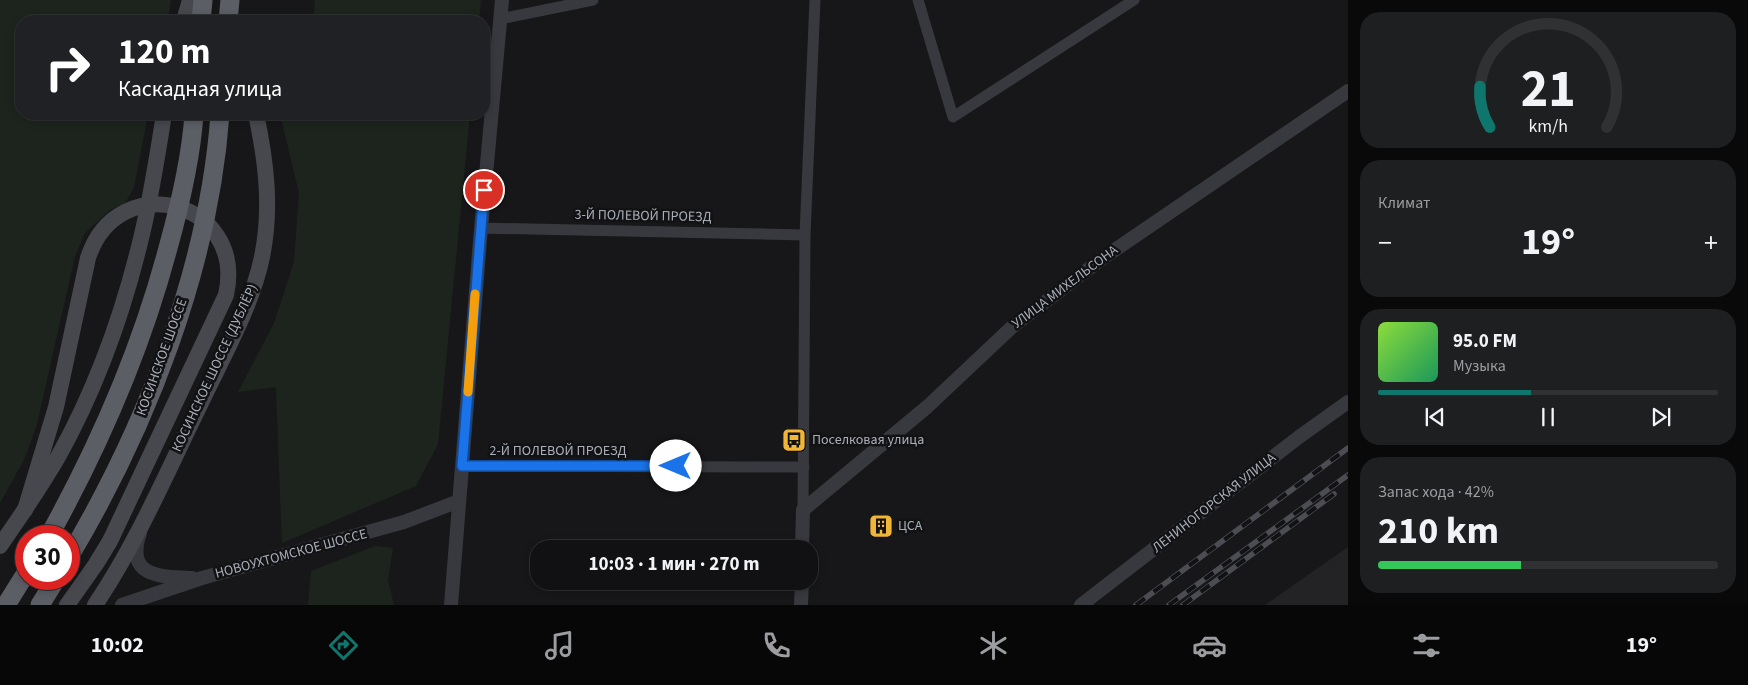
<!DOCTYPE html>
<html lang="ru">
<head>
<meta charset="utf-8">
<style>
  body { margin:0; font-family:"Source Sans 3",sans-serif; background:#1e1f21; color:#f1f3f6; height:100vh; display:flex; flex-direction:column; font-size:19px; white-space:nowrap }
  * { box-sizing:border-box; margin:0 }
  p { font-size:16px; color:#9c9da0 }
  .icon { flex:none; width:28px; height:28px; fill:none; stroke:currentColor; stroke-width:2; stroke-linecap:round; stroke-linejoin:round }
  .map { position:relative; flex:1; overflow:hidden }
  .details { display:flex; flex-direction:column; gap:12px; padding:12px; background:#09090a; width:400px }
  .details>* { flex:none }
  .top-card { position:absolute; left:15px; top:15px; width:475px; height:105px; border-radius:20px; box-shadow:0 2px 8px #0003,0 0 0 1px #303133; background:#202124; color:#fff; overflow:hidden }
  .speed { position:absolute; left:15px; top:525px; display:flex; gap:10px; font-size:25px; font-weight:700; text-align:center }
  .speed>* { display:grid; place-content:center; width:65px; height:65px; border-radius:50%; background:#111113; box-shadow:0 2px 8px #0003,0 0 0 1px #303133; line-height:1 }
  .speed .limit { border:8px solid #d22; background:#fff; color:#111 }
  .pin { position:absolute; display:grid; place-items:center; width:42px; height:42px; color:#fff; margin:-21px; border:2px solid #fff; border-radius:50%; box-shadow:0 1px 5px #0007 }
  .me { position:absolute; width:55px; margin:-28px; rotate:270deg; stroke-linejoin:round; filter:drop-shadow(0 0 4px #0008) }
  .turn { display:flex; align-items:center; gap:18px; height:105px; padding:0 20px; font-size:22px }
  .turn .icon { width:65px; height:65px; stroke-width:2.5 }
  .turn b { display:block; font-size:35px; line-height:42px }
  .big { font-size:38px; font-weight:700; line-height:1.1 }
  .details .tile { flex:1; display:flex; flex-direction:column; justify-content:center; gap:8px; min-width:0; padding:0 18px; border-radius:20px; background:#1e1f21 }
  .details .dial { align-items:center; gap:0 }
  .dial svg { height:130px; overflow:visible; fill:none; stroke:#303133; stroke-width:7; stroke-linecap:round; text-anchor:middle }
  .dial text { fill:#f1f3f6; stroke:none }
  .song { display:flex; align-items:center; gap:15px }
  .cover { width:60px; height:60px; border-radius:8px; background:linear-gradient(135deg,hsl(90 70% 55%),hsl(150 70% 35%)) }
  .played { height:5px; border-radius:2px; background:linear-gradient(90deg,#0f766e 45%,#303133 45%) }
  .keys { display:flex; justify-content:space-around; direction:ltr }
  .heat { display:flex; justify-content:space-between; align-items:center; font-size:28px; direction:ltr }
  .charge { height:8px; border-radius:4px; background:linear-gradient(90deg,#34c759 42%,#303133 0) }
  .trip { position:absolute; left:530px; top:540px; width:288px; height:50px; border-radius:20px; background:#111113; box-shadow:0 2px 8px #0003,0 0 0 1px #303133; font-weight:700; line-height:50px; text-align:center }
  .dock { display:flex; height:80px; justify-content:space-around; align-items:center; background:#070708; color:#9c9da0 }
  .dock .icon { width:35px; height:35px }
  .dock .selected { color:#0f766e }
  .dock b { font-size:22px; color:#f1f3f6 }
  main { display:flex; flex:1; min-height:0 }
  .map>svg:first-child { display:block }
  .built { fill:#232326 }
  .green { fill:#1d241e }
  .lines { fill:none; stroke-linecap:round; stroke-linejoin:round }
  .minor { stroke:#38393e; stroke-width:11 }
  .tertiary { stroke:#38393e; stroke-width:14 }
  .secondary { stroke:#46484e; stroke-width:16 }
  .trunk { stroke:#5c5e66; stroke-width:19 }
  .rail-casing { stroke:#4b4d53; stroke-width:5.5 }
  .rail { stroke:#121214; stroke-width:4; stroke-dasharray:11; stroke-linecap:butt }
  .route-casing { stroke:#114b97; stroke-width:12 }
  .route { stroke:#1a73e8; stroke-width:9 }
  .slow { stroke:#f59e0b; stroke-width:9 }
  .labels { text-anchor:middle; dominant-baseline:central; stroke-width:5; stroke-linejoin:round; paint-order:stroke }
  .street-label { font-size:14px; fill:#a9aeb9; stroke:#121214 }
  .poi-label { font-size:14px; fill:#a9aeb9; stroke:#121214; text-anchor:start }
</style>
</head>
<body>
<main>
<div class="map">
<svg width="1348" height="605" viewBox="0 0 1348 605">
  <rect width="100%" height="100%" fill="#171719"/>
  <path class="built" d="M1348,547v58h-83z"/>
  <g class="green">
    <path d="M0,0h171l-3,21h-147v93h127l-14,74 -9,15 -15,7 -25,23 -10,23 -38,168 -12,34 -25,45z"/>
    <path d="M315,0h166l-2,21h-166z"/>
    <path d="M280,114h190l-32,330 -22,42 -134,57 -6,-156 -38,5 36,-69 20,-61 5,-69z"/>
    <path d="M375,546l18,2 -5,32 6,25h-86l3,-34z"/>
  </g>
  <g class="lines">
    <g class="minor">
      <path d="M918,0l35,117 181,-117"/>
      <path d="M500,19l93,-19"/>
      <path d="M481,228l324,7"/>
      <path d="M462,466l342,1"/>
      <path d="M803,510l2,-275 10,-235"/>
    </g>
    <g class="tertiary">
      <path d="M140,533c-15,44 20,44 52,45"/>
      <path d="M802,549l1,-39 124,-103 85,-80 91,-69 245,-167"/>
      <path d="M122,605l80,-27 202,-56 55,-21"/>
      <path d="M451,605l29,-365 22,-240"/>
      <path d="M801,605l1,-24"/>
      <path d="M1081,605l218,-168 49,-35"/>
    </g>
    <g class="secondary">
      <path d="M184,21l6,-21"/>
      <path d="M25,510l31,-103 32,-149c29,-91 159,-58 138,37l-116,246 -14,23 -29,41"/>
      <path d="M0,546c20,-29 40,-58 58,-89 39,-70 67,-149 85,-227 9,-39 15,-78 21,-116"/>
      <path d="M95,605c42,-62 71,-131 104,-198 23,-49 52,-98 63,-150 10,-49 4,-96 -6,-143"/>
    </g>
    <g class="trunk">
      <path d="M201,21l2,-21"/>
      <path d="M228,21l2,-21"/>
      <path d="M49,536c51,-92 92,-186 119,-288 12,-43 23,-89 26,-134"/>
      <path d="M69,557c78,-131 140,-290 151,-443"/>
      <path d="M6,605l20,-32"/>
      <path d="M40,605l16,-26"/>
    </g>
    <g class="rail-casing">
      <g id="rail">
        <path d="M1136,605l212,-157"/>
        <path d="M1169,605l179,-130"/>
        <path d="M1183,605l151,-111"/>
      </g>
    </g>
    <use href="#rail" class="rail"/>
  </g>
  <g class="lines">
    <g class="route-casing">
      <path id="route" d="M484,190l-22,276h214"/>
    </g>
    <use href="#route" class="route"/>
    <path class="slow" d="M468,392l7,-98"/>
  </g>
  <defs>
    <g id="bus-square" transform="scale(1.25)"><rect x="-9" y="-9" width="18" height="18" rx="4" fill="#f1b537" stroke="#121214"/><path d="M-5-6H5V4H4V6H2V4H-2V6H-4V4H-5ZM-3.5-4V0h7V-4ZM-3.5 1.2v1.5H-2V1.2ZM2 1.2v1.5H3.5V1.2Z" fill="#111"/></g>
    <g id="building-square" transform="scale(1.25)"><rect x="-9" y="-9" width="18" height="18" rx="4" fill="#f1b537" stroke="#121214"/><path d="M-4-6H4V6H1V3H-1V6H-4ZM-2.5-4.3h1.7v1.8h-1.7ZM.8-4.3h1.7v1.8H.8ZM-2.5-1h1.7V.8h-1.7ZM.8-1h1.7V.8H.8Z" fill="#111"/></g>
  </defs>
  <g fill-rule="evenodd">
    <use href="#bus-square" x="794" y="440"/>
    <use href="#building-square" x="881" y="526"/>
  </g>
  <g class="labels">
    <g class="street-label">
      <text transform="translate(643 216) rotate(1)">3-Й ПОЛЕВОЙ ПРОЕЗД</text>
      <text transform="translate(1065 287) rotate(-37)">УЛИЦА МИХЕЛЬСОНА</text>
      <text transform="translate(162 357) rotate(-70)">КОСИНСКОЕ ШОССЕ</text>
      <text transform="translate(215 368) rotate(-65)">КОСИНСКОЕ ШОССЕ (ДУБЛЁР)</text>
      <text x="558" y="451">2-Й ПОЛЕВОЙ ПРОЕЗД</text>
      <text transform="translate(1214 503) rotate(-38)">ЛЕНИНОГОРСКАЯ УЛИЦА</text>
      <text transform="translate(291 554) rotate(-15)">НОВОУХТОМСКОЕ ШОССЕ</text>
    </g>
    <g class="poi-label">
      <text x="812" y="440">Поселковая улица</text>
      <text x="898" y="526">ЦСА</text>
    </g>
  </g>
</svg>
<div class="speed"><div class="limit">30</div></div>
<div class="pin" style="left:484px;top:190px;background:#d93025"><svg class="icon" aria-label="arrive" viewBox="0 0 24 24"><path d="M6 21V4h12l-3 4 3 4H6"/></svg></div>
<svg class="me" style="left:676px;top:466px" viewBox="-20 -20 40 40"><circle r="19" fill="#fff"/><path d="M0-13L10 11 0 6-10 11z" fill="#1a73e8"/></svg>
<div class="trip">10:03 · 1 мин · 270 m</div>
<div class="top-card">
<div class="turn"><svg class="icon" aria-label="right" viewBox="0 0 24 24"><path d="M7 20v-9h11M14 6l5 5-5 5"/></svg><div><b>120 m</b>Каскадная улица</div></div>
</div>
</div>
<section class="details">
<div class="tile dial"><svg viewBox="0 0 100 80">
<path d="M14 69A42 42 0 1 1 86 69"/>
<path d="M14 69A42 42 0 0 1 8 44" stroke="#0f766e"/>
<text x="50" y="56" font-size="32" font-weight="700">21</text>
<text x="50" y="72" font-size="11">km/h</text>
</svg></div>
<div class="tile"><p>Климат</p>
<div class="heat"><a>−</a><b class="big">19°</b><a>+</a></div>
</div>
<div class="tile">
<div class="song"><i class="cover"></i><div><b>95.0 FM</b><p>Музыка</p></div></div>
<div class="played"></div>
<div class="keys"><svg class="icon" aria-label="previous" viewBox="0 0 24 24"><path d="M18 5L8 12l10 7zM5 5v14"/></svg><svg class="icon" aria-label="pause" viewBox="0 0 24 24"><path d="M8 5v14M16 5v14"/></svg><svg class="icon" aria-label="next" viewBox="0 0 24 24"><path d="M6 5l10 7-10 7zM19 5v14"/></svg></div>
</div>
<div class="tile"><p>Запас хода · 42%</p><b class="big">210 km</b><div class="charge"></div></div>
</section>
</main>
<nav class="dock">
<b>10:02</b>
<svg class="icon selected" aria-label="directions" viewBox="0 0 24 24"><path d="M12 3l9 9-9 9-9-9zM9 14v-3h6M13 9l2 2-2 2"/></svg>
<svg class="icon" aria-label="music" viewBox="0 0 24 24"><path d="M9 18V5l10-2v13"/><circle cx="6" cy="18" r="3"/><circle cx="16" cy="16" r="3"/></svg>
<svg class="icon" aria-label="phone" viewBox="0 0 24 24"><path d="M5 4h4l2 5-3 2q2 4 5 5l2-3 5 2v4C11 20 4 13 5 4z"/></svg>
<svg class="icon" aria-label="climate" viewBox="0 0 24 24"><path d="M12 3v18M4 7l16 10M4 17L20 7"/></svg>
<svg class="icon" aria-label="car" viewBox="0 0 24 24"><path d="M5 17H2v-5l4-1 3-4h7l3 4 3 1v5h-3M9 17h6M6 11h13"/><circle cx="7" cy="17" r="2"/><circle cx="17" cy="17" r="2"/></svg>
<svg class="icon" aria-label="filters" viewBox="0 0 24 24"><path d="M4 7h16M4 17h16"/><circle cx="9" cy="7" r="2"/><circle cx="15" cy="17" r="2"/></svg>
<b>19°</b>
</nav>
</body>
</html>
